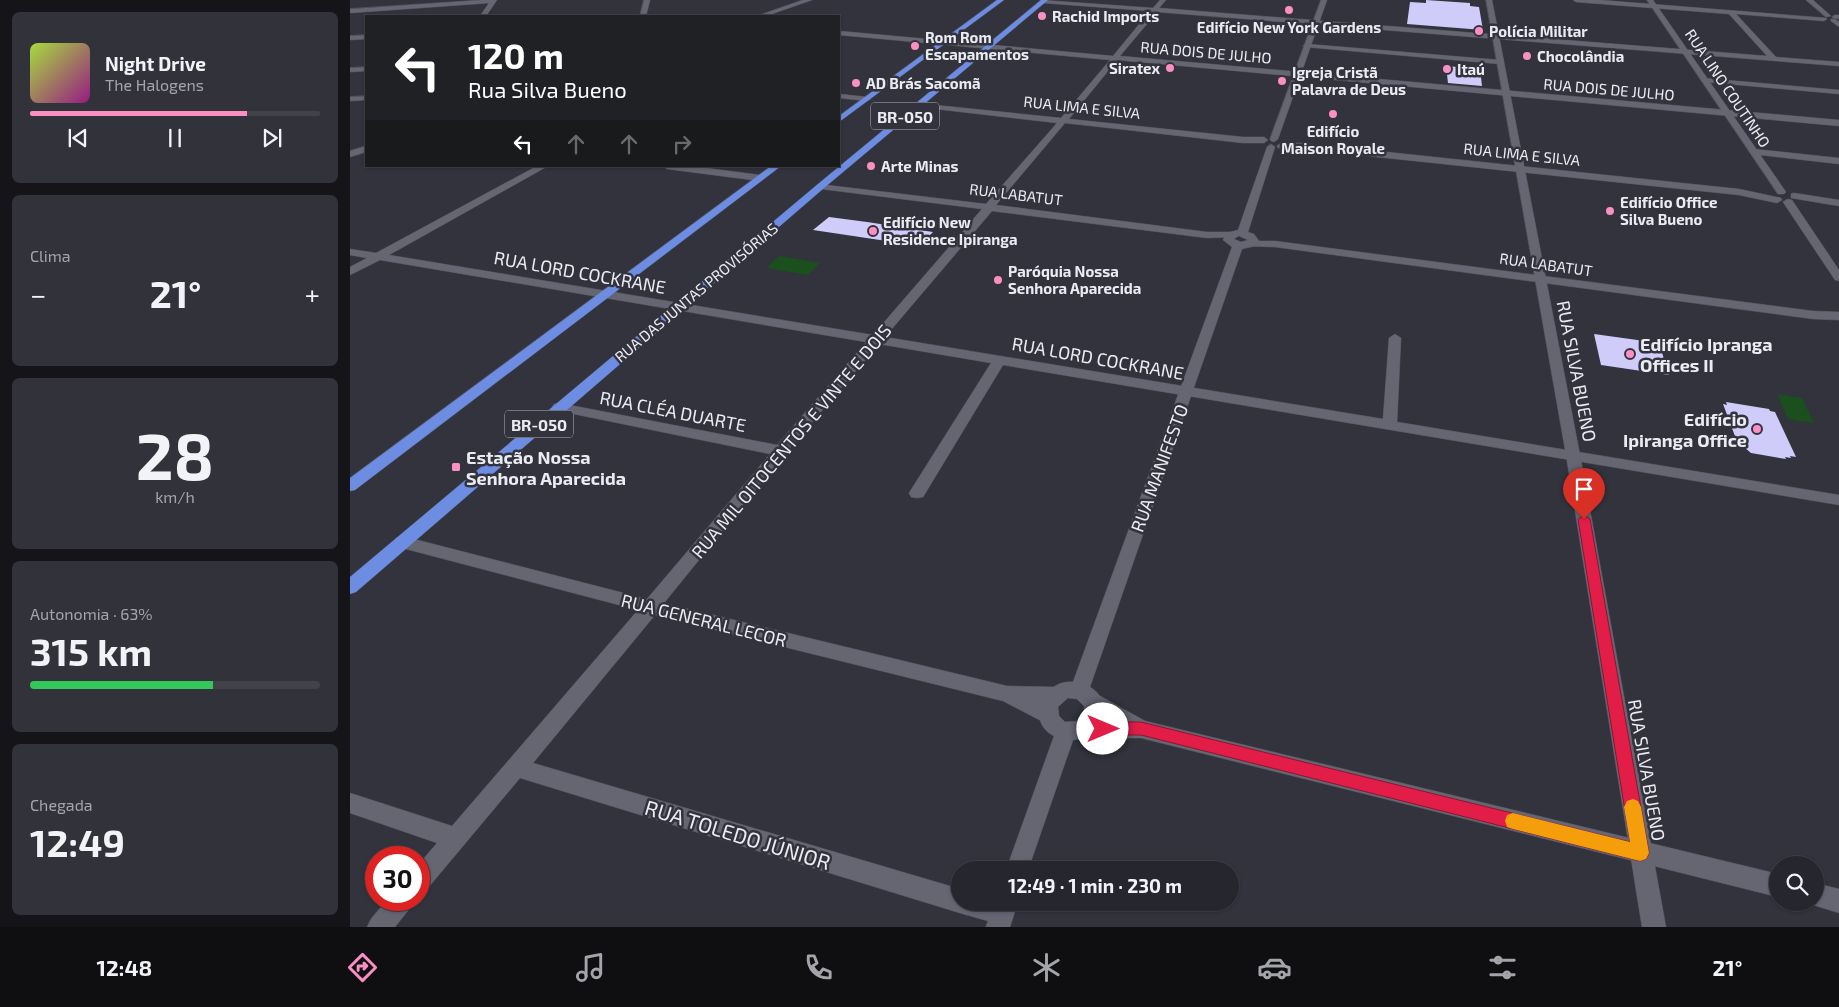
<!DOCTYPE html>
<html lang="pt">
<head>
<meta charset="utf-8">
<style>
  body { margin:0; font-family:"Exo 2",sans-serif; background:#32323a; color:#f1f3f6; height:100vh; display:flex; flex-direction:column; font-size:19px; white-space:nowrap }
  * { box-sizing:border-box; margin:0 }
  p { font-size:16px; color:#a4a5aa }
  .icon { flex:none; width:28px; height:28px; fill:none; stroke:currentColor; stroke-width:2; stroke-linecap:round; stroke-linejoin:round }
  .map { position:relative; flex:1; overflow:hidden }
  .details { display:flex; flex-direction:column; gap:12px; padding:12px; background:#151519; width:350px }
  .details>* { flex:none }
  .guide { position:absolute; left:15px; top:15px; width:475px; height:152px; border-radius:0px; box-shadow:0 1px 4px #0004,0 0 0 1px #42434a; background:#202124; color:#fff; overflow:hidden }
  .tools { position:absolute; left:1419px; top:856px; display:grid; gap:10px }
  .tools a { display:grid; place-items:center; width:55px; height:55px; border-radius:50%; background:#26262e; box-shadow:0 1px 4px #0004,0 0 0 1px #42434a; font-size:25px }
  .speed { position:absolute; left:15px; top:846px; display:flex; gap:10px; font-size:25px; font-weight:700; text-align:center }
  .speed>* { display:grid; place-content:center; width:65px; height:65px; border-radius:50%; background:#26262e; box-shadow:0 1px 4px #0004,0 0 0 1px #42434a; line-height:1 }
  .speed .limit { border:8px solid #d22; background:#fff; color:#111 }
  .pin { position:absolute; display:grid; place-items:center; width:42px; height:42px; color:#fff; margin:-51px -21px; border-radius:50% 50% 50% 0; rotate:-45deg; box-shadow:0 0 5px #0007 }
  .pin .icon { rotate:45deg }
  .me { position:absolute; width:55px; margin:-28px; rotate:90deg; stroke-linejoin:round; filter:drop-shadow(0 0 4px #0008) }
  .turn { display:flex; align-items:center; gap:18px; height:105px; padding:0 20px; font-size:22px }
  .turn .icon { width:65px; height:65px; stroke-width:2.5 }
  .turn b { display:block; font-size:35px; line-height:42px }
  .lanes { display:flex; align-items:center; height:48px; padding:0 20px; background:#0003; justify-content:center; gap:25px; direction:ltr }
  .lanes .off { opacity:.35 }
  .big { font-size:38px; font-weight:700; line-height:1.1 }
  .details .tile { flex:1; display:flex; flex-direction:column; justify-content:center; gap:8px; min-width:0; padding:0 18px; border-radius:8px; background:#32323a }
  .details .dial { align-items:center; gap:0 }
  .dial b { font-size:65px; line-height:1 }
  .song { display:flex; align-items:center; gap:15px }
  .cover { width:60px; height:60px; border-radius:8px; background:linear-gradient(135deg,hsl(80 70% 55%),hsl(310 70% 35%)) }
  .played { height:5px; border-radius:2px; background:linear-gradient(90deg,#fb8fc3 75%,#42434a 75%) }
  .keys { display:flex; justify-content:space-around; direction:ltr }
  .heat { display:flex; justify-content:space-between; align-items:center; font-size:28px; direction:ltr }
  .charge { height:8px; border-radius:4px; background:linear-gradient(90deg,#34c759 63%,#42434a 0) }
  .trip { position:absolute; left:601px; top:861px; width:288px; height:50px; border-radius:25px; background:#26262e; box-shadow:0 1px 4px #0004,0 0 0 1px #42434a; font-weight:700; line-height:50px; text-align:center }
  .dock { display:flex; height:80px; justify-content:space-around; align-items:center; background:#0f0f12; color:#a4a5aa }
  .dock .icon { width:35px; height:35px }
  .dock .current { color:#fb8fc3 }
  .dock b { font-size:22px; color:#f1f3f6 }
  main { display:flex; flex:1; min-height:0 }
  .map>svg:first-child { display:block }
  .green { fill:#1b4f1d }
  .building { fill:#cfccf9 }
  .lines { fill:none; stroke-linecap:round; stroke-linejoin:round }
  .minor-casing { stroke:#51505b; stroke-width:1 }
  .tertiary-casing { stroke:#51505b; stroke-width:1 }
  .secondary-casing { stroke:#51505b; stroke-width:1 }
  .trunk-casing { stroke:#51505b; stroke-width:1 }
  .minor { fill:#666673; fill-rule:evenodd }
  .tertiary { fill:#666673; fill-rule:evenodd }
  .secondary { fill:#666673; fill-rule:evenodd }
  .trunk { fill:#6d8de2; fill-rule:evenodd }
  .route { fill:#e11d48; stroke:#92132f }
  .slow { fill:#f59e0b }
  .poi-dot { fill:#fb8fc3; stroke:#33333e; stroke-width:2 }
  .labels { text-anchor:middle; dominant-baseline:central; stroke-width:5; stroke-linejoin:round; paint-order:stroke }
  .far-poi-label { font-size:15px; font-weight:bold; fill:#ebebf3; stroke:#33333e; text-anchor:start }
  .far-street-label { font-size:15px; fill:#ebebf3; stroke:#33333e }
  .shield { fill:#33333e; stroke:#b4b4bd; stroke-width:1 }
  .shield-label { font-size:16px; font-weight:bold; fill:#ebebf3 }
  .street-label { font-size:18px; fill:#ebebf3; stroke:#33333e }
  .poi-label { font-size:18px; font-weight:bold; fill:#ebebf3; stroke:#33333e; text-anchor:start }
  .near-street-label { font-size:21px; fill:#ebebf3; stroke:#33333e }
</style>
</head>
<body>
<main>
<section class="details">
<div class="tile">
<div class="song"><i class="cover"></i><div><b>Night Drive</b><p>The Halogens</p></div></div>
<div class="played"></div>
<div class="keys"><svg class="icon" aria-label="previous" viewBox="0 0 24 24"><path d="M18 5L8 12l10 7zM5 5v14"/></svg><svg class="icon" aria-label="pause" viewBox="0 0 24 24"><path d="M8 5v14M16 5v14"/></svg><svg class="icon" aria-label="next" viewBox="0 0 24 24"><path d="M6 5l10 7-10 7zM19 5v14"/></svg></div>
</div>
<div class="tile"><p>Clima</p>
<div class="heat"><a>−</a><b class="big">21°</b><a>+</a></div>
</div>
<div class="tile dial"><b>28</b><p>km/h</p></div>
<div class="tile"><p>Autonomia · 63%</p><b class="big">315 km</b><div class="charge"></div></div>
<div class="tile"><p>Chegada</p><b class="big">12:49</b></div>
</section>
<div class="map">
<svg width="1489" height="927" viewBox="0 0 1489 927">
  <rect width="100%" height="100%" fill="#33333e"/>
  <g class="green">
    <path d="M429,256l41,7 -12,12 -42,-7z"/>
    <path d="M1427,394l25,4 12,25 -26,-4z"/>
  </g>
  <g class="building">
    <path d="M1076,0l44,3v3l9,1 4,23 -76,-6 3,-22 16,1z"/>
    <path d="M1096,66l34,3 2,17 -34,-3z"/>
    <path d="M479,217l38,5 66,10 -13,14 -107,-16z"/>
    <path d="M1244,334l65,9 10,32 -68,-10z"/>
    <path d="M1376,402l43,7 1,2 5,1 21,45 -6,-1 1,2 -6,-1 1,2 -35,-6 -6,-5 -6,-1 -16,-43 4,1z"/>
  </g>
  <g class="lines">
    <g class="minor-casing">
      <g id="minor">
        <path d="M132,0h15l-11,16h-6l9,-13 -139,10v-4z"/>
        <path d="M294,0h6l-4,16h-6z"/>
        <path d="M453,0h9l-46,16h-9z"/>
        <path d="M691,0l112,8 7,-8h6l-7,8 608,48 -38,-42 -153,-12 -3,-2h27l226,18 1,1 -3,2 -88,-7 40,43 63,5v4l-682,-54 -37,44 719,64v6l-722,-66 -48,59 174,18h21l4,3 -4,3h-21l-178,-20 -69,82 211,27h23l5,3 -1,2 -27,1 -215,-27 -107,126 498,82 6,-81 6,-4 6,4 -4,84 442,73v10l-836,-140 -80,132 -6,1 -6,-1 -2,-4 82,-130 -112,-19 -94,110 -121,149 343,83 49,1 7,2 3,6 -3,6 -7,2h-13l13,7 3,6 -3,6 -7,3 -46,-24 -348,-86 -122,148 427,126v13h45l5,3 4,8 -4,8 -8,4 -42,-12 -440,-135 -93,111 -8,3v-28l18,-21 -87,-30v-20l102,33 186,-216 -236,-62 -6,-2 -2,-4 2,-4 6,-2 245,63 123,-145 -211,-43 -5,-1 -2,-3 2,-3 5,-1 218,42 89,-103 -486,-82 -30,15v-8l17,-9 -17,-3v-6l26,4 161,-87h11l-159,89 484,80 109,-126 -161,-20 -5,-3 2,-2 168,20 71,-81 -139,-16 -4,-2 1,-2 146,15 49,-58 -271,-25v-4l274,25 37,-45 -107,-8z"/>
        <path d="M1485,15h4v4l-6,-1 -1,-1z"/>
        <path d="M16,35v4l-16,1v-4z"/>
        <path d="M957,44l193,16 4,2 -4,2 -195,-17 -2,-1z"/>
        <path d="M16,67v4l-16,1v-4z"/>
        <path d="M1352,78l137,12v4l-134,-12 -4,-2z"/>
        <path d="M489,94l28,3 4,2 -4,2 -28,-3z"/>
        <path d="M16,96v4l-16,1v-4z"/>
        <path d="M931,143h20l438,46 42,9 1,2 -5,3 -38,-8 -438,-46 -23,-1 -1,-2z"/>
        <path d="M16,146v6l-16,5v-6z"/>
        <path d="M1404,149l85,9v6l-88,-10v-4z"/>
        <path d="M313,166h28l69,9 5,3 -5,3 -93,-12z"/>
        <path d="M1444,193l45,7v6l-48,-8v-4z"/>
        <path d="M901,241h24l538,70 26,1v8l-26,-1 -538,-72 -28,-1 -1,-2z"/>
        <path d="M743,692l52,29 633,153v23l-637,-159h-57l-7,-3 -3,-6 3,-6 7,-3h25l-23,-14 -3,-6 3,-6z"/>
        <path d="M1465,883l24,6v24l-32,-10 8,-1z"/>
        <path d="M37,900h27l-4,8 -15,19h-28l4,-8z"/>
      </g>
    </g>
    <g class="tertiary-casing">
      <g id="tertiary">
        <path d="M1297,0h6l133,192 -2,2h-6z"/>
        <path d="M1456,0h7l18,16 -5,1z"/>
        <path d="M1481,19h4l4,3v5l-8,-6z"/>
        <path d="M1438,199l4,1 47,70v11l-4,-1 -52,-78z"/>
      </g>
    </g>
    <g class="secondary-casing">
      <g id="secondary">
        <path d="M971,0h6l-49,139 -4,3 -3,-1 -1,-2z"/>
        <path d="M1136,0h6l88,455 86,472h-24l-76,-472z"/>
        <path d="M921,144l4,3 -27,85 6,2 5,7 -4,5 -13,3 -152,438c16,9 20,32 6,45 -6,5 -15,7 -23,8l-45,130h-22l48,-134c-29,-14 -11,-57 19,-54l159,-435 -9,-7 3,-7 12,-3 29,-83zM889,236l9,4 -7,2 -7,-3zM718,698l9,1 7,7 1,9 -7,6 -13,1 -6,-6 -1,-9z"/>
        <path d="M644,902h24l-8,25h-24z"/>
      </g>
    </g>
    <g class="trunk-casing">
      <g id="trunk">
        <path d="M647,0h7l-165,122v-6z"/>
        <path d="M691,0h7l-224,188 -468,404 -6,2v-17l468,-393z"/>
        <path d="M421,166h10l-426,324 -5,1v-13z"/>
      </g>
    </g>
    <use href="#minor" class="minor"/>
    <use href="#tertiary" class="tertiary"/>
    <use href="#secondary" class="secondary"/>
    <use href="#trunk" class="trunk"/>
  </g>
  <path class="route" d="M1234,515l6,4 59,334 -3,6 -6,2 -499,-126h-38l-6,-2 -2,-4 2,-5 6,-2h38l489,120 -52,-323z"/>
  <path class="slow" d="M1283,799l5,2 3,6 8,46 -3,6 -6,2 -127,-32 -6,-2 -2,-6 2,-6 6,-2 117,29 -6,-35 3,-6z"/>
  <g class="poi-dot">
    <circle cx="939" cy="10" r="5"/>
    <circle cx="692" cy="16" r="5"/>
    <circle cx="1129" cy="31" r="5"/>
    <circle cx="565" cy="46" r="5"/>
    <circle cx="1177" cy="56" r="5"/>
    <circle cx="820" cy="68" r="5"/>
    <circle cx="1097" cy="69" r="5"/>
    <circle cx="932" cy="81" r="5"/>
    <circle cx="506" cy="83" r="5"/>
    <circle cx="983" cy="114" r="5"/>
    <circle cx="521" cy="166" r="5"/>
    <circle cx="1260" cy="211" r="5"/>
    <circle cx="523" cy="231" r="5"/>
    <circle cx="648" cy="280" r="5"/>
    <circle cx="1280" cy="354" r="5"/>
    <circle cx="1407" cy="429" r="5"/>
    <rect x="101" y="462" width="10" height="10" rx="2.5"/>
  </g>
  <g class="labels">
    <g class="far-poi-label">
      <text x="702" y="16">Rachid Imports</text>
      <text x="939" y="27" text-anchor="middle">Edifício New York Gardens</text>
      <text x="1139" y="31">Polícia Militar</text>
      <text x="575" y="37">Rom Rom<tspan x="575" dy="17">Escapamentos</tspan></text>
      <text x="1187" y="56">Chocolândia</text>
      <text x="810" y="68" text-anchor="end">Siratex</text>
      <text x="1107" y="69">Itaú</text>
      <text x="942" y="72">Igreja Cristã<tspan x="942" dy="17">Palavra de Deus</tspan></text>
      <text x="516" y="83">AD Brás Sacomã</text>
      <text x="983" y="131" text-anchor="middle">Edifício<tspan x="983" dy="17">Maison Royale</tspan></text>
      <text x="531" y="166">Arte Minas</text>
      <text x="1270" y="202">Edifício Office<tspan x="1270" dy="17">Silva Bueno</tspan></text>
      <text x="533" y="222">Edifício New<tspan x="533" dy="17">Residence Ipiranga</tspan></text>
      <text x="658" y="271">Paróquia Nossa<tspan x="658" dy="17">Senhora Aparecida</tspan></text>
    </g>
    <g class="far-street-label">
      <text transform="translate(856 52) rotate(5)">RUA DOIS DE JULHO</text>
      <text transform="translate(1378 88) rotate(56)">RUA LINO COUTINHO</text>
      <text transform="translate(1259 89) rotate(5)">RUA DOIS DE JULHO</text>
      <text transform="translate(732 107) rotate(6)">RUA LIMA E SILVA</text>
      <text transform="translate(1172 154) rotate(6)">RUA LIMA E SILVA</text>
      <text transform="translate(666 194) rotate(7)">RUA LABATUT</text>
      <text transform="translate(1196 264) rotate(8)">RUA LABATUT</text>
      <text transform="translate(346 292) rotate(-40)">RUA DAS JUNTAS PROVISÓRIAS</text>
    </g>
    <g class="shield">
      <rect x="521" y="102.5" width="68" height="27" rx="4"/>
      <rect x="155" y="410.5" width="68" height="27" rx="4"/>
    </g>
    <g class="shield-label">
      <text x="555" y="116">BR-050</text>
      <text x="189" y="424">BR-050</text>
    </g>
    <g class="street-label">
      <text transform="translate(230 272) rotate(10)">RUA LORD COCKRANE</text>
      <text transform="translate(748 358) rotate(10)">RUA LORD COCKRANE</text>
      <text transform="translate(1227 371) rotate(79)">RUA SILVA BUENO</text>
      <text transform="translate(323 411) rotate(11)">RUA CLÉA DUARTE</text>
      <text transform="translate(441 441) rotate(-50)">RUA MIL OITOCENTOS E VINTE E DOIS</text>
      <text transform="translate(809 468) rotate(-70)">RUA MANIFESTO</text>
      <text transform="translate(354 620) rotate(14)">RUA GENERAL LECOR</text>
      <text transform="translate(1297 770) rotate(80)">RUA SILVA BUENO</text>
    </g>
    <g class="poi-label">
      <text x="1290" y="344">Edifício Ipranga<tspan x="1290" dy="21">Offices II</tspan></text>
      <text x="1397" y="419" text-anchor="end">Edifício<tspan x="1397" dy="21">Ipiranga Office</tspan></text>
      <text x="116" y="457">Estação Nossa<tspan x="116" dy="21">Senhora Aparecida</tspan></text>
    </g>
    <g class="near-street-label">
      <text transform="translate(388 834) rotate(17)">RUA TOLEDO JÚNIOR</text>
    </g>
  </g>
</svg>
<div class="tools">
<a><svg class="icon" aria-label="search" viewBox="0 0 24 24"><circle cx="10" cy="10" r="6"/><path d="M15 15l6 6"/></svg></a>
</div>
<div class="speed"><div class="limit">30</div></div>
<div class="pin" style="left:1234px;top:519px;background:#d93025"><svg class="icon" aria-label="arrive" viewBox="0 0 24 24"><path d="M6 21V4h12l-3 4 3 4H6"/></svg></div>
<svg class="me" style="left:753px;top:729px" viewBox="-20 -20 40 40"><circle r="19" fill="#fff"/><path d="M0-13L10 11 0 6-10 11z" fill="#e11d48"/></svg>
<div class="trip">12:49 · 1 min · 230 m</div>
<div class="guide">
<div class="turn"><svg class="icon" aria-label="left" viewBox="0 0 24 24"><path d="M17 20v-9H6M10 6l-5 5 5 5"/></svg><div><b>120 m</b>Rua Silva Bueno</div></div>
<div class="lanes"><svg class="icon" aria-label="left" viewBox="0 0 24 24"><path d="M17 20v-9H6M10 6l-5 5 5 5"/></svg><svg class="icon off" aria-label="ahead" viewBox="0 0 24 24"><path d="M12 20V5M6 11l6-6 6 6"/></svg><svg class="icon off" aria-label="ahead" viewBox="0 0 24 24"><path d="M12 20V5M6 11l6-6 6 6"/></svg><svg class="icon off" aria-label="right" viewBox="0 0 24 24"><path d="M7 20v-9h11M14 6l5 5-5 5"/></svg></div>
</div>
</div>
</main>
<nav class="dock">
<b>12:48</b>
<svg class="icon current" aria-label="directions" viewBox="0 0 24 24"><path d="M12 3l9 9-9 9-9-9zM9 14v-3h6M13 9l2 2-2 2"/></svg>
<svg class="icon" aria-label="music" viewBox="0 0 24 24"><path d="M9 18V5l10-2v13"/><circle cx="6" cy="18" r="3"/><circle cx="16" cy="16" r="3"/></svg>
<svg class="icon" aria-label="phone" viewBox="0 0 24 24"><path d="M5 4h4l2 5-3 2q2 4 5 5l2-3 5 2v4C11 20 4 13 5 4z"/></svg>
<svg class="icon" aria-label="climate" viewBox="0 0 24 24"><path d="M12 3v18M4 7l16 10M4 17L20 7"/></svg>
<svg class="icon" aria-label="car" viewBox="0 0 24 24"><path d="M5 17H2v-5l4-1 3-4h7l3 4 3 1v5h-3M9 17h6M6 11h13"/><circle cx="7" cy="17" r="2"/><circle cx="17" cy="17" r="2"/></svg>
<svg class="icon" aria-label="filters" viewBox="0 0 24 24"><path d="M4 7h16M4 17h16"/><circle cx="9" cy="7" r="2"/><circle cx="15" cy="17" r="2"/></svg>
<b>21°</b>
</nav>
</body>
</html>
